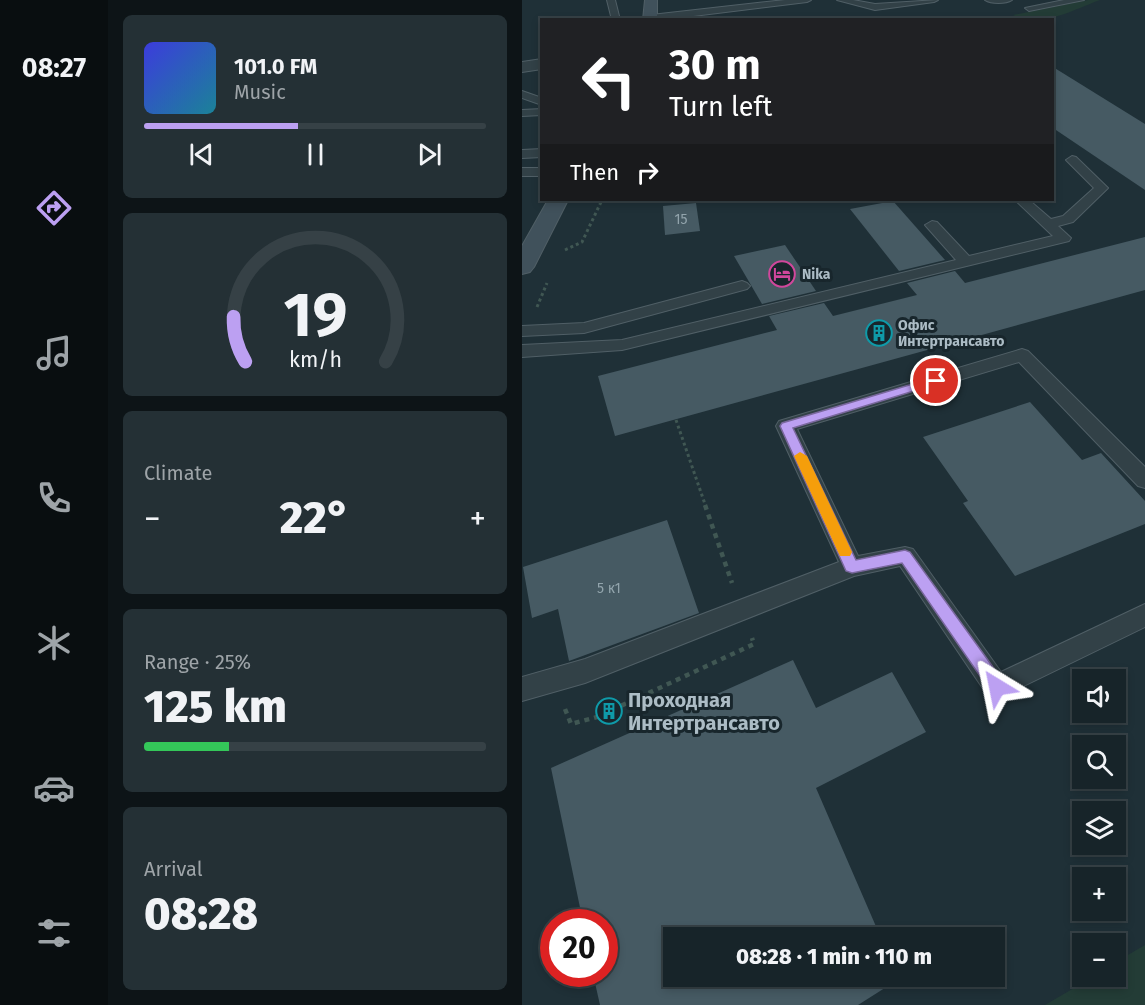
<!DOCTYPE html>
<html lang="en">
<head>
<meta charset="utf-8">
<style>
  body { margin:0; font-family:"Fira Sans",sans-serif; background:#243035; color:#f1f3f6; height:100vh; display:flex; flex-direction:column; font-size:22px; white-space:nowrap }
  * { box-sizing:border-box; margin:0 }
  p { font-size:20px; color:#9ea4a8 }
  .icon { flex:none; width:33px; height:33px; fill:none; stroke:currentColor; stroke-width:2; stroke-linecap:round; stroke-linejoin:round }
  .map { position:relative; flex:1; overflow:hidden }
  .sheet { display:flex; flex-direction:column; gap:15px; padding:15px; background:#0d1417; width:414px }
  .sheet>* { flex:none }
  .hud { position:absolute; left:18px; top:18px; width:514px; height:183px; border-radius:0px; box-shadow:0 3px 9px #0003,0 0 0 2px #364146; background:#202124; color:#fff; overflow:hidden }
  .controls { position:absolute; left:550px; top:669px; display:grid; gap:12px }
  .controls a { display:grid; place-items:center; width:54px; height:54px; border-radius:0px; background:#172429; box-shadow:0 3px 9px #0003,0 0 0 2px #364146; font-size:30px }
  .speed { position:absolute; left:18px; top:909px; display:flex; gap:12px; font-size:30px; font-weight:700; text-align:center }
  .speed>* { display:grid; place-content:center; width:78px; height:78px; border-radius:50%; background:#172429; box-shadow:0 3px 9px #0003,0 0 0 2px #364146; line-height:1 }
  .speed .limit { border:9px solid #d22; background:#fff; color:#111 }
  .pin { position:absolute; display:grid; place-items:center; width:51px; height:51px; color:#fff; margin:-26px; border:3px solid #fff; border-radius:50%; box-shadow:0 2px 6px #0007 }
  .me { position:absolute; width:66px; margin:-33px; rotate:325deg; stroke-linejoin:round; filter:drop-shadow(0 0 4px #0008) }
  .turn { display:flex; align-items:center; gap:21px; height:126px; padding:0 30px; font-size:27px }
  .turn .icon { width:78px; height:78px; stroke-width:2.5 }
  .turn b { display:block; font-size:42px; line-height:51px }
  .then { display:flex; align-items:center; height:57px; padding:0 30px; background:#0003; gap:12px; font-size:22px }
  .big { font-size:45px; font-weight:800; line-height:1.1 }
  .sheet .tile { flex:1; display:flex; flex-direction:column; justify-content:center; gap:9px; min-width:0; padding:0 21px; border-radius:9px; background:#243035 }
  .sheet .dial { align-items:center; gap:0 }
  .dial svg { height:156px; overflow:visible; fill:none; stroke:#364146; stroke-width:7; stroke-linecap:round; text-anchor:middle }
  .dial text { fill:#f1f3f6; stroke:none }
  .song { display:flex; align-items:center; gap:18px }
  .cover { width:72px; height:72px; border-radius:9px; background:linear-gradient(135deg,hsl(240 70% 55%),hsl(190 70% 35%)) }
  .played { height:6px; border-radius:3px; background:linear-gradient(90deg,#bca0f2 45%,#364146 45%) }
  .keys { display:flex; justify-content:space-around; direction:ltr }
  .heat { display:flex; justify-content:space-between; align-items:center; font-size:33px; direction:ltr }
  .charge { height:9px; border-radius:4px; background:linear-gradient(90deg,#34c759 25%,#364146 0) }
  .trip { position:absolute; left:141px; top:927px; width:342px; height:60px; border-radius:0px; background:#172429; box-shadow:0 3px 9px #0003,0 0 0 2px #364146; font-weight:800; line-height:60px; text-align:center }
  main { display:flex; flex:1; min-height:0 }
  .tab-bar { display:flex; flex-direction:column; width:108px; justify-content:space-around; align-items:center; background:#090e10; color:#9ea4a8 }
  .tab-bar .icon { width:42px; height:42px }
  .tab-bar .on { color:#bca0f2 }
  .tab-bar b { font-size:27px; color:#f1f3f6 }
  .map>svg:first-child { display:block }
  .green { fill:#233c36 }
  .building { fill:#465a63 }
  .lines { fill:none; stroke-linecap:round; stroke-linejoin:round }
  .lane-casing { stroke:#505f66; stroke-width:2 }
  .street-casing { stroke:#505f66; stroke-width:2 }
  .secondary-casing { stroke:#505f66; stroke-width:2 }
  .path-far1 { stroke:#405753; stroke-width:3; stroke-dasharray:3 3; stroke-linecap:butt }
  .path { stroke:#405753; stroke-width:4.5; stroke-dasharray:5 5; stroke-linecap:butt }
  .lane { fill:#324147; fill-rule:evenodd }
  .street { fill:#324147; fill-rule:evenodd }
  .secondary { fill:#40515b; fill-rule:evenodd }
  .route { fill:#bca0f2; stroke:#7a689d; stroke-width:1.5 }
  .slow { fill:#f59e0b }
  .labels { text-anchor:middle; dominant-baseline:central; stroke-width:6; stroke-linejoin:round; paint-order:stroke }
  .number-label { font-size:14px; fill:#92a4ac }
  .far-poi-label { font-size:14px; font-weight:bold; fill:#acbcc5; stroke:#18262c; text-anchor:start }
  .near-poi-label { font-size:20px; font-weight:bold; fill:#acbcc5; stroke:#18262c; text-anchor:start }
</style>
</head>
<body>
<main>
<nav class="tab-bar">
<b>08:27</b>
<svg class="icon on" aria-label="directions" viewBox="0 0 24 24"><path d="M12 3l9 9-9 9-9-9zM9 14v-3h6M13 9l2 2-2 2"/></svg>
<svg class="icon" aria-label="music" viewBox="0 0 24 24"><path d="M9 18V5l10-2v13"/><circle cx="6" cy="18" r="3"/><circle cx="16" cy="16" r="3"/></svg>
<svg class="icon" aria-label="phone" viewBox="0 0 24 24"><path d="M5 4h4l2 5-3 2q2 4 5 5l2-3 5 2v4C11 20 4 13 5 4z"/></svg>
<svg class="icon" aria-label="climate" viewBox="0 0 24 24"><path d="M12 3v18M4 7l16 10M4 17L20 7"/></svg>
<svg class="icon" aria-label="car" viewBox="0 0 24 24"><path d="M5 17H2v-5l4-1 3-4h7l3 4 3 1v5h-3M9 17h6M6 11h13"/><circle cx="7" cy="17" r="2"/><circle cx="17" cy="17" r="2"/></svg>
<svg class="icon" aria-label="filters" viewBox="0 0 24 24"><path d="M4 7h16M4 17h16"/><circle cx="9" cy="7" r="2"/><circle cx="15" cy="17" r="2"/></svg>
</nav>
<section class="sheet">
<div class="tile">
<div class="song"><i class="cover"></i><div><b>101.0 FM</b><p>Music</p></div></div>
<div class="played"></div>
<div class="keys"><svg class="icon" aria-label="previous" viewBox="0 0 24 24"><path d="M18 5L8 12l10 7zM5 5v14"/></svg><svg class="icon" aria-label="pause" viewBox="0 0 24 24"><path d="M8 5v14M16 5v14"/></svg><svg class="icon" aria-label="next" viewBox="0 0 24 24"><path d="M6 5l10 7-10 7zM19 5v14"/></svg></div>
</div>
<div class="tile dial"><svg viewBox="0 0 100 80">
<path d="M14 69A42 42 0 1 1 86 69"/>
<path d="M14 69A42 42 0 0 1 8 46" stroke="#bca0f2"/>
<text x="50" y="56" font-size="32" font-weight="700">19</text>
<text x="50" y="72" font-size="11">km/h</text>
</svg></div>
<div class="tile"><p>Climate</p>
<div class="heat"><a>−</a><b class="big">22°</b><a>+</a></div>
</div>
<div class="tile"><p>Range · 25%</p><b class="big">125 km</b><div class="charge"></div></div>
<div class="tile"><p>Arrival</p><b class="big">08:28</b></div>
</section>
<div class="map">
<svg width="623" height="1005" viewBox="0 0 623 1005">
  <rect width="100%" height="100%" fill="#1f3037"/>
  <g class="green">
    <path d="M566,0h12c-25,9 -62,30 -87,15z"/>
    <path d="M623,945v60h-100l48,-28 23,-1v-14z"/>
  </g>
  <g class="building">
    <path d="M531,67l92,57v66l-92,-62z"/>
    <path d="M371,201l52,59 -46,11 -49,-62z"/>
    <path d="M174,203l4,28 -35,4 -2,-29z"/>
    <path d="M623,237v53l-530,146 -17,-60 179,-46 -8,-14 55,-13 9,13 84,-21 -10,-12 48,-12 10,12z"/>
    <path d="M263,245l31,46 -54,13 -28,-48z"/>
    <path d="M508,402l52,58 19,-7 44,48v23l-130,52 -52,-73 5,-2 -45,-64z"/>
    <path d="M145,520l32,93 -130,48 -11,-52 -26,9 -9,-51z"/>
    <path d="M271,660l23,48 76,-36 34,60 -110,56 65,150h-207v38h224l1,3 -41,26h-258l-7,-31h11v-52h-21l-32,-154z"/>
  </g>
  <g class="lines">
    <g class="lane-casing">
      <g id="lane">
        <path d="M85,0h8l5,20h-8z"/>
        <path d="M263,0h26l-4,2 -146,18 -14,-2 4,-3z"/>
        <path d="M315,0h16l22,4 63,-4 -4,2 -59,8z"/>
        <path d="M463,0h27c-6,4 -21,4 -27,0z"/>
        <path d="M542,0h20l-55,11 -4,-3z"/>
        <path d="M0,91l20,7v7l-20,-7z"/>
        <path d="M20,109v6l-20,1v-6z"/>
        <path d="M20,149v8l-20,1v-8z"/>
        <path d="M550,156l4,1 32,31 -35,34 -15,4 13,12 -2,3 -447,109 -100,7v-12l100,-5 334,-80 -31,-35 7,-4 5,1 32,34 84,-20 -38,-36h14l22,19 12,-3 31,-28 -28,-28z"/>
        <rect x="0" y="168" width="20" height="8"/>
        <path d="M220,281l5,2 3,3 -3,3 -163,44 -62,3v-10l62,-3z"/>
        <path d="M500,349l6,2 117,116v21l-7,-2 -119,-124 -222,67 61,127 47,-9 8,2 88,123 144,-68v23l-148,72 -9,-3 -88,-130 -46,10 -269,107 -63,18v-24l63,-18 254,-97 -63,-136 3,-5z"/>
      </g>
    </g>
    <g class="street-casing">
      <path id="street" d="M20,59v10l-20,3v-10z"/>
    </g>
    <g class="secondary-casing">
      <g id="secondary">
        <path d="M123,0h12v20h-14z"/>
        <path d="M26,200h20l-34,67 -4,5 -8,2v-28z"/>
      </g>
    </g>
    <g class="path-far1">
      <path d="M43,250l17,-8 20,-42"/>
      <path d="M15,307l10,-24"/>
      <path d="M154,420l30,87"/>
    </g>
    <g class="path">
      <path d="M183,505l27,78"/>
      <path d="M43,709l6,15 26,-7 157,-73 -2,-6"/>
    </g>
    <use href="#lane" class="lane"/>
    <use href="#street" class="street"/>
    <use href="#secondary" class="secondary"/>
  </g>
  <path class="route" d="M414,377l4,1v5l-147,45 63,132 49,-10 5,2 93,129 3,6 -3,5 -6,3 -6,-3 -89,-129 -50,10 -6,-2 -66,-145 2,-3z"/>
  <path class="slow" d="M278,452l7,4 45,96 -2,4h-10l-2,-4 -44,-96z"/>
  <defs>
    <g id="hotel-ring" transform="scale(1.35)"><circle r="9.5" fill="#18262c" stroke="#d1479c" stroke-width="1.5"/><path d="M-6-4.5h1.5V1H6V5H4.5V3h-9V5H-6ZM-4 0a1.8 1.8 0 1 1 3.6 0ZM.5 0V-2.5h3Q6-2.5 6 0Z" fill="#d1479c"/></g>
    <g id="building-ring" transform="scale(1.35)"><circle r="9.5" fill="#18262c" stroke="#0f9aa8" stroke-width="1.5"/><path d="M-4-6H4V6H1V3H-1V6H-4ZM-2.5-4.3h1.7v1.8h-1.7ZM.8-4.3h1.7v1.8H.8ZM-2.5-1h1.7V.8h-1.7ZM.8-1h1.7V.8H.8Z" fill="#0f9aa8"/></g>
  </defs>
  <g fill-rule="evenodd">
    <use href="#hotel-ring" x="260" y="274"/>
    <use href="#building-ring" x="357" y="333"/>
    <use href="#building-ring" x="87" y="711"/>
  </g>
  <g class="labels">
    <g class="number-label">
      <text x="159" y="219">15</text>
      <text x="87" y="588">5 к1</text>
    </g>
    <g class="far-poi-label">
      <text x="280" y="274">Nika</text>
      <text x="376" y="325">Офис<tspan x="376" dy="16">Интертрансавто</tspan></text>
    </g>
    <g class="near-poi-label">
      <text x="106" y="700">Проходная<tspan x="106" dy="23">Интертрансавто</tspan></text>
    </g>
  </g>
</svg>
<div class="controls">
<a><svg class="icon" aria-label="sound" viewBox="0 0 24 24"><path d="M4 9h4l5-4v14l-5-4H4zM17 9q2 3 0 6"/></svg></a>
<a><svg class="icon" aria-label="search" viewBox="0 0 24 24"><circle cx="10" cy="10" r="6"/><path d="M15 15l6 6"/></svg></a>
<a><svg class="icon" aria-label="layers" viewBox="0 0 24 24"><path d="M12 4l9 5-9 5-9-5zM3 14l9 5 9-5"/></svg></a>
<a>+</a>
<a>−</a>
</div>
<div class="speed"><div class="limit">20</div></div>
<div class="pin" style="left:414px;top:381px;background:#d93025"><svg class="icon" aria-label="arrive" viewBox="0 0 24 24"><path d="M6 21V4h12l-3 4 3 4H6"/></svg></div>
<svg class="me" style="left:475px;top:687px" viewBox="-20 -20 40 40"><path d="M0-17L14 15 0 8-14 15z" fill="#bca0f2" stroke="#fff" stroke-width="4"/></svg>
<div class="trip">08:28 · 1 min · 110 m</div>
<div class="hud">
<div class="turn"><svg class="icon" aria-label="left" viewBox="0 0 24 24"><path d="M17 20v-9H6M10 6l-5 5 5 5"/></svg><div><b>30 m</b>Turn left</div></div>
<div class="then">Then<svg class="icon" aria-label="right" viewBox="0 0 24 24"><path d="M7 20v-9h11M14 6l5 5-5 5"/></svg></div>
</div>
</div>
</main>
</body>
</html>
